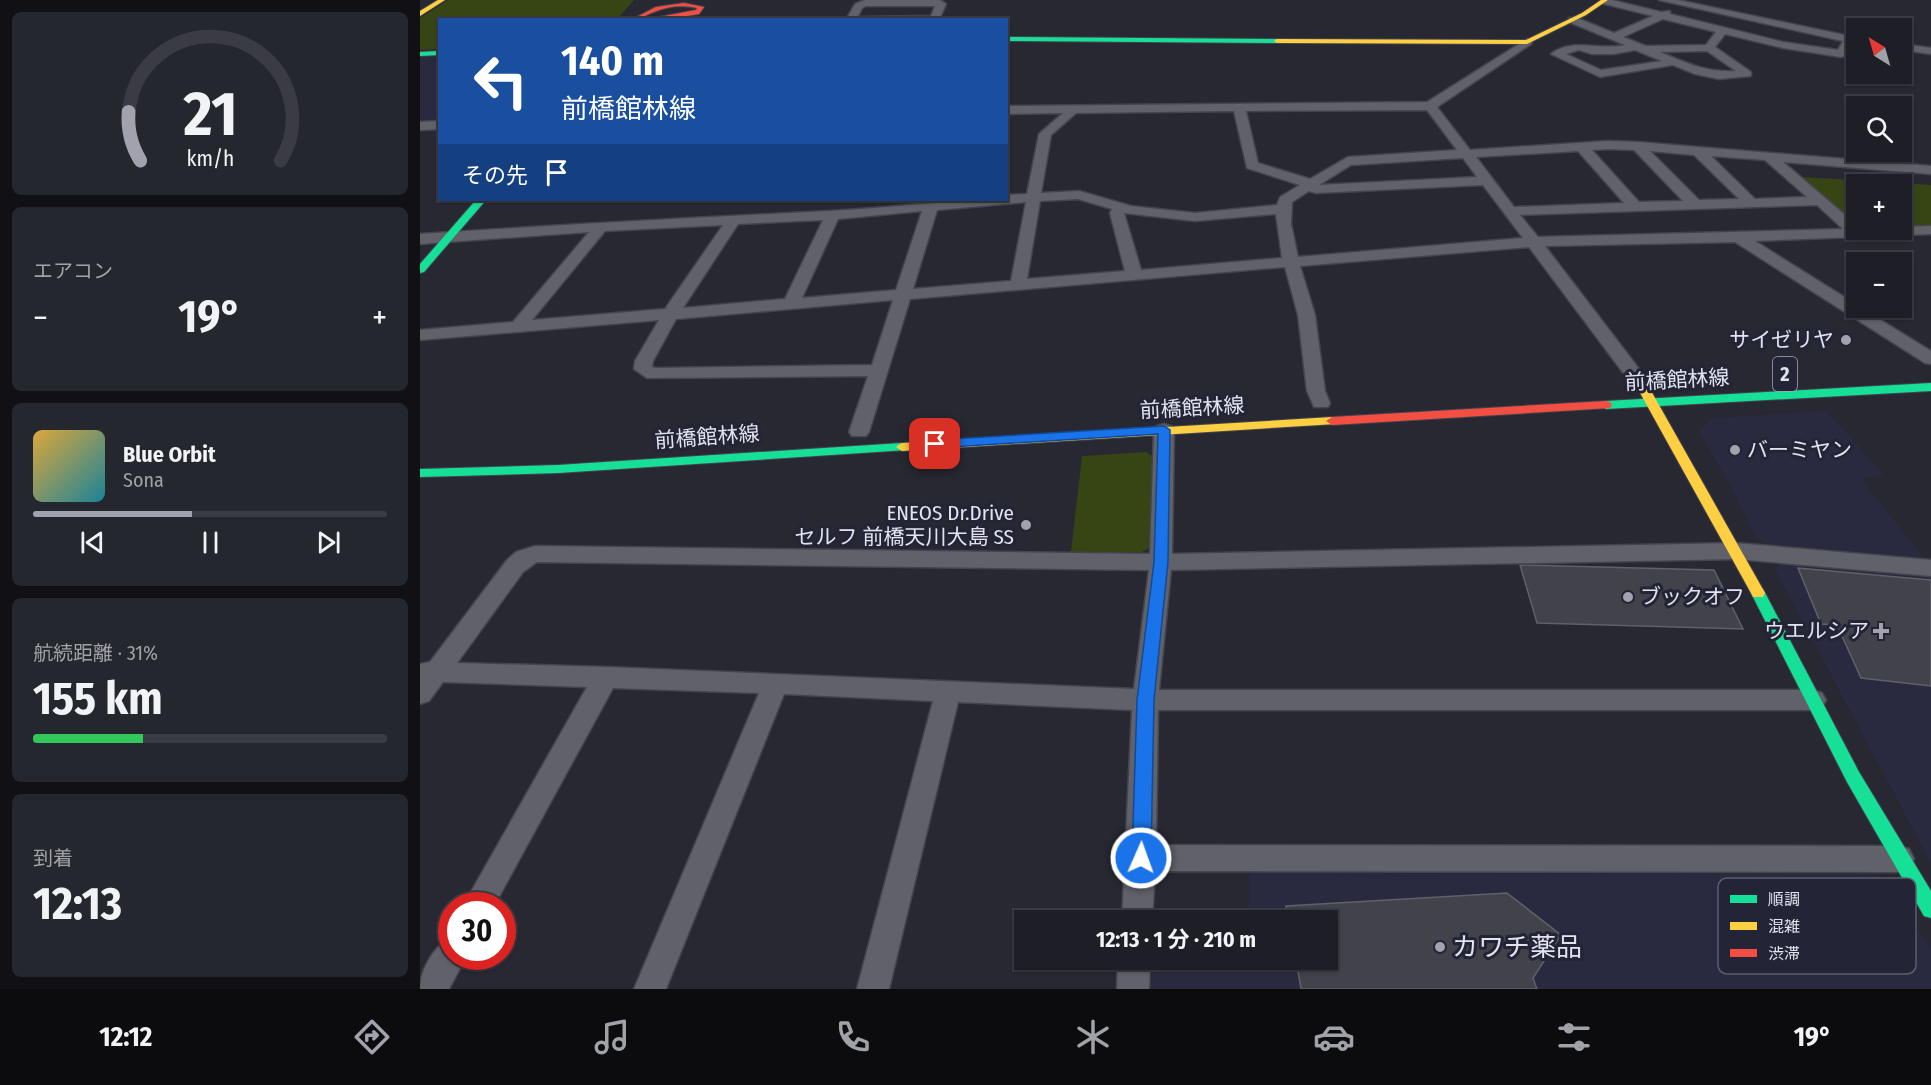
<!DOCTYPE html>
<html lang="ja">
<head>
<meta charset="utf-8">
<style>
  body { margin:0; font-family:"Fira Sans Condensed","Noto Sans JP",sans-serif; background:#25272e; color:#f1f3f6; height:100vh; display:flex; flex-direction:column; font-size:22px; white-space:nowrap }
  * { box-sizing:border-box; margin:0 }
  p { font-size:20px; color:#a0a2a7 }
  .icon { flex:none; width:33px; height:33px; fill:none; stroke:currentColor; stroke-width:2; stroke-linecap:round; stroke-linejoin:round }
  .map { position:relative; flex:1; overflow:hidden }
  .sheet { display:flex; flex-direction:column; gap:12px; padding:12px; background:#101015; width:420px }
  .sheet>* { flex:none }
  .hud { position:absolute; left:18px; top:18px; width:570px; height:183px; border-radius:0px; box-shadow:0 2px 4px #0004,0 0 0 2px #3b3c43; background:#1a4fa0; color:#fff; overflow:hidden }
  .needle { width:39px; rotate:323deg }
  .buttons { position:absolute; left:1426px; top:18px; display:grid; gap:12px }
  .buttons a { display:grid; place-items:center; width:66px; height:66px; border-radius:0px; background:#1d1e26; box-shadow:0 2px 4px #0004,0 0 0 2px #3b3c43; font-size:30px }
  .speed { position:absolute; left:18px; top:892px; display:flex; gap:12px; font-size:30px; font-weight:700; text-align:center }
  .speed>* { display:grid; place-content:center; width:78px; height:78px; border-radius:50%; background:#1d1e26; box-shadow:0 2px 4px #0004,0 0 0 2px #3b3c43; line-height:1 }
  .speed .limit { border:9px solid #d22; background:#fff; color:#111 }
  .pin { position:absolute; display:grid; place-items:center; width:51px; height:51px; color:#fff; margin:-26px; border-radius:12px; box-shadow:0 3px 9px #0006 }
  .me { position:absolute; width:66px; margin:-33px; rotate:2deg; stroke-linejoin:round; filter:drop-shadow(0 0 4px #0008) }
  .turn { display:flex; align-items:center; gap:21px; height:126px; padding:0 24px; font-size:27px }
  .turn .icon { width:78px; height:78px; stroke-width:2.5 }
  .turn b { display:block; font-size:42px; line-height:51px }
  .then { display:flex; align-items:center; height:57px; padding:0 24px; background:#0003; gap:12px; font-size:22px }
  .big { font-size:45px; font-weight:700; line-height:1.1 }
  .sheet .card { flex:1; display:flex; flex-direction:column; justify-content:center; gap:9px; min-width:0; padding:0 21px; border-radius:9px; background:#25272e }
  .sheet .dial { align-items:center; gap:0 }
  .dial svg { height:156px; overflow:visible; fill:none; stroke:#3b3c43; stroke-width:7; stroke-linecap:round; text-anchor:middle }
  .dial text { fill:#f1f3f6; stroke:none }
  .song { display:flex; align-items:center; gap:18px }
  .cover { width:72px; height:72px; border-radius:9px; background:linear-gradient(135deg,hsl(40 70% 55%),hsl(190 70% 35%)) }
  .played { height:6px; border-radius:3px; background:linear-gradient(90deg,#a1a2ad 45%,#3b3c43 45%) }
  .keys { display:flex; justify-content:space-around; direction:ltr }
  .heat { display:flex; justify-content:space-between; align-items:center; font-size:33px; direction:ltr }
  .charge { height:9px; border-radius:4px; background:linear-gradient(90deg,#34c759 31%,#3b3c43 0) }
  .trip { position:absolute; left:594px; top:910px; width:324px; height:60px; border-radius:0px; background:#1d1e26; box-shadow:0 2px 4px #0004,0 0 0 2px #3b3c43; font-weight:700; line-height:60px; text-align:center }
  .tab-bar { display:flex; height:96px; justify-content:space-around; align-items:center; background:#0c0c0f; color:#a0a2a7 }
  .tab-bar .icon { width:42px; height:42px }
  .tab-bar .on { color:#a1a2ad }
  .tab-bar b { font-size:27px; color:#f1f3f6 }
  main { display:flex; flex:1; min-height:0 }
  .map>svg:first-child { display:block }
  .built { fill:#292a3f }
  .green { fill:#374515 }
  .building { fill:#42424b; stroke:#5f6068; stroke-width:1.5 }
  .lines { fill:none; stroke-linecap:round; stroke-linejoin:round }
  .street-casing { stroke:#43444d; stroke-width:3 }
  .fast-casing { stroke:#43444d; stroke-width:2 }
  .slow-casing { stroke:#43444d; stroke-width:2 }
  .jam-casing { stroke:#43444d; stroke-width:2 }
  .street { fill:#606169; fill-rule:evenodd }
  .fast { fill:#16e098; fill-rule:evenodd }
  .slow { fill:#ffcf43; fill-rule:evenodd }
  .jam { fill:#f24e42; fill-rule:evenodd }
  .route { fill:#1a73e8; stroke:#114b97; stroke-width:1.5 }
  .poi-dot { fill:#a1a2ad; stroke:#232536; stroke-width:2 }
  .labels { text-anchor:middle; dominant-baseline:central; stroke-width:6; stroke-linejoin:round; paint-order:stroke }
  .shield { fill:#232536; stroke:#a9aab8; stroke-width:1.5 }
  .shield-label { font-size:20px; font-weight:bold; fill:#e2e3ef }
  .poi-label { font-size:21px; fill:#e2e3ef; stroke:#232536; text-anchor:end }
  .street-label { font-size:21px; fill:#e2e3ef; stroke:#232536 }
  .near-poi-label { font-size:26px; fill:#e2e3ef; stroke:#232536; text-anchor:start }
  .key { fill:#232536; stroke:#5c5e6e; stroke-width:1.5 }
  .key-label { font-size:16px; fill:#e2e3ef }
</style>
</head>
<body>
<main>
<section class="sheet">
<div class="card dial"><svg viewBox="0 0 100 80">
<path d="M14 69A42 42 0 1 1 86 69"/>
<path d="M14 69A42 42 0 0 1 8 44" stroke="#a1a2ad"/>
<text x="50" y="56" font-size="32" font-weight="700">21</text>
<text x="50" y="72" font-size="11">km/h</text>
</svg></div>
<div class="card"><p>エアコン</p>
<div class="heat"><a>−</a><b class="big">19°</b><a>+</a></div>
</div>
<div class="card">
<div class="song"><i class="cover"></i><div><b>Blue Orbit</b><p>Sona</p></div></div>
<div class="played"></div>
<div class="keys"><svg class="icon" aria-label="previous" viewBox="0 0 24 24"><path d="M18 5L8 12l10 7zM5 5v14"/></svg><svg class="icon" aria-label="pause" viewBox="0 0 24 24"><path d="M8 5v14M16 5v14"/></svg><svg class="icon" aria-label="next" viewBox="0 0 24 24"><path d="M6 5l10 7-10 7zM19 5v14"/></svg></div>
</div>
<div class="card"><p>航続距離 · 31%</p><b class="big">155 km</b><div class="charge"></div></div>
<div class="card"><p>到着</p><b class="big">12:13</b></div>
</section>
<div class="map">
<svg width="1511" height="989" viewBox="0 0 1511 989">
  <rect width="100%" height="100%" fill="#272832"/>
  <g class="built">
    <path d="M19,56v67l-19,1v-67z"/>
    <path d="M1407,411l57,64 -23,4 64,80 -158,-15 -12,-8 -21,-44 -35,-61 13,-13z"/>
    <path d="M1361,562l150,14v287l-157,-295z"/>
    <path d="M829,873l620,1 18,12 44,63v40h-780l2,-29h175v-39h-79z"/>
  </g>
  <g class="green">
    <path d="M28,0h186l-17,19 -177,1 -1,29 -19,1v-32z"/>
    <path d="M1381,177l130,8v41h-29v-42h-45v40z"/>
    <path d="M726,452l7,5 -1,89 -10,6h-71l11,-96z"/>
  </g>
  <g class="building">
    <path d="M1100,565l194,5 29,59 -206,-6z"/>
    <path d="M1378,568l133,12v106l-70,-8 -24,-53 -16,-1z"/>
    <path d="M1087,893l54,42 -28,43 4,11h-236l-5,-29h32v-39h-41l-1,-15z"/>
  </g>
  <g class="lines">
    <g class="street-casing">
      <g id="street">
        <path d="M445,0h75l6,4 -7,16h-83l5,-3 70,-1 4,-10h-69l-4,2 -6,12h-10l9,-16z"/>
        <path d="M1180,0h12l49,12 9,-1v3l113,28 55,8 5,-9 -184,-41h19l171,36 8,2v6l-5,-1 -7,13 -4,1 -58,-9 -58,-14 -10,13 36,25v4l-32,3 -24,-5 -22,-9 -73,12 -49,-23c20,-17 50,-3 74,-9l-56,-23v-4h8l37,15 39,-17 -52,-13zM1243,19l53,13 -10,13 -60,1 -23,-9zM1159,50l13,4h22l21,-4 27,11 -61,9 -35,-16zM1287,51l29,20c-28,2 -50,-8 -76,-19z"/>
        <path d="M1107,39l5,3 -1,2 -94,63 33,43 138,-9 30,1 293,24v8l-148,-12 74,63v5h45v-3l29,-1v8l-176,7 102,64v3h4l70,43v13l-6,-1 -190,-121 -190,4 104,136 -2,4h-14l-104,-139 -229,19 15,49 10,76 5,12 -2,4h-14l-7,-16 -9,-76 -13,-48 -375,32 -41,133 -3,4h-14l-3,-4 19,-56 -221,2 -13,-9 1,-8 24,-41 -239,20v-10l93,-8 76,-90 -169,12v-10c136,-9 273,-16 409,-23 60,-3 118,-11 177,-11v-5l21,-1 12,-60 24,-21 -57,1v-8l421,-4zM1007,110l30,40 -109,7 -38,22 -52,-16 -12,-52zM814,111l13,57 53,17 -20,12 -3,8 -82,8 -64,-7 -52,-15 -38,2 10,-58 25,-22zM1188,149l26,1 49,51 -44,1 -47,-52zM1158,151l46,52 -110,4 -38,-50zM1230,151l44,4 45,44 -40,1zM1291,156l54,4 42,37 -52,2zM1043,158l14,19 -158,8 32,-20zM1063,185l40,53 -225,19 -7,-33 1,-22 17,-11 7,2zM658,199l34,10 -2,4 15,58 -98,8 13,-78zM606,202l-15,79 -98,8 24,-79zM1397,205l26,24 -305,8 -18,-22zM502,211l-26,79 -94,8 36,-79zM704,213l71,8 81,-7 6,44 -141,12zM403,220l-38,79 -102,9 55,-84zM303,225l-58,84 -133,11 73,-89zM473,300l-21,65 -216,3 -4,-1 1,-6 23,-42z"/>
        <path d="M1482,44l29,4v6l-29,-4z"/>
        <path d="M20,121v8l-20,1v-8z"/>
        <path d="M744,424l7,2 3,4 -2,124 564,-11 195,17v16l-195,-17 -565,11 -12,120h654l9,3 4,7 -4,7 -9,3h-655l-2,135 743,1 10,3 5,10 -5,10 -10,3 -744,-1 -3,50h-30l10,-211 -174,-8 -69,287h-32l76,-288 -149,-7 -118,295h-32l125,-296 -146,-5 -119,218h-31l124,-219 -144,-5 -14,19 -9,3v-40l10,-2 77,-102 9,-8 19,-6 615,8 4,-124 3,-4zM117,562l612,8 -15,119 -528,-22 -149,-4 66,-91z"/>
        <path d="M32,938v19h14l-17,32h-29c0,-19 14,-44 32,-51z"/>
        <path d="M698,960h32l-1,29h-32z"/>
      </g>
    </g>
    <g class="fast-casing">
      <g id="fast">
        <path d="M586,37l271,2 3,2 -3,2 -271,-2z"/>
        <path d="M20,51v4l-20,1v-4z"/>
        <path d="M56,200h10l-62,72 -4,1v-9z"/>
        <path d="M1511,383v8l-325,18 -6,-4 6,-4z"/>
        <path d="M482,443l5,1 1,3 -1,3 -349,23 -138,4v-8l138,-4z"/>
        <path d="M1338,588l5,1 96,183 72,119v27l-7,-2 -77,-134 -96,-189 2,-4z"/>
      </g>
    </g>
    <g class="slow-casing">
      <g id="slow">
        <path d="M18,0h7l-25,16v-5z"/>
        <path d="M1181,0h7l-22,15 -59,29 -250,-1 -3,-2 3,-2 249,1 56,-27z"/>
        <path d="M1220,378l6,4 119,211 -2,4h-10l-2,-4 -117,-211z"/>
        <path d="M912,417l6,4 -2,3 -434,27 -6,-4 6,-4z"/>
      </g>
    </g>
    <g class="jam-casing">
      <g id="jam">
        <path d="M264,3l20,4 -5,7 -37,6h-19l53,-10 1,-2c-14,-3 -29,-2 -43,4 -9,3 -14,8 -23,8l25,-13z"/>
        <path d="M1186,401l4,1 2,3 -2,3 -278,17 -6,-4 6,-4z"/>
      </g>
    </g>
    <use href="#street" class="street"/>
    <use href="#fast" class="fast"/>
    <use href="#slow" class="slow"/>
    <use href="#jam" class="jam"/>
  </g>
  <path class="route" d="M744,426l6,4 -2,132 -14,138 -3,158 -3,6 -7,2 -6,-2 -3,-6 5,-158 17,-138 4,-128 -223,14 -7,-4 7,-4z"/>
  <g class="poi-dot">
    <circle cx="1426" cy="340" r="6"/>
    <circle cx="1315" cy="450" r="6"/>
    <circle cx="606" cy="525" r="6"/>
    <circle cx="1208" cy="597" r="6"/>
    <path d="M1458 622h6v6h6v6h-6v6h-6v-6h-6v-6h6z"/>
    <circle cx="1020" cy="947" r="6"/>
  </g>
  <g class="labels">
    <rect class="shield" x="1353" y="357" width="24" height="34" rx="4.5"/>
    <g class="shield-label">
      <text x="1365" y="374">2</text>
    </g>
    <g class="poi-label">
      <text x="1414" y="340">サイゼリヤ</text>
      <text x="1327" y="450" text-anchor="start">バーミヤン</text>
      <text x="594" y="513">ENEOS Dr.Drive<tspan x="594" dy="24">セルフ 前橋天川大島 SS</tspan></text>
      <text x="1220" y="597" text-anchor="start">ブックオフ</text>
      <text x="1449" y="631">ウエルシア</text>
    </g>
    <g class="street-label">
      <text transform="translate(1257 380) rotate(-3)">前橋館林線</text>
      <text transform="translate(772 408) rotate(-3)">前橋館林線</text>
      <text transform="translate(287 437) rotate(-4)">前橋館林線</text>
    </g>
    <g class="near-poi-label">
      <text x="1032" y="947">カワチ薬品</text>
    </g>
  </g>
  <rect x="1298" y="878" width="198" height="96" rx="9" class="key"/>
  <rect x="1310" y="895" width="27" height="8" fill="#16e098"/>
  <rect x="1310" y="922" width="27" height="8" fill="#ffcf43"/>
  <rect x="1310" y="949" width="27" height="8" fill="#f24e42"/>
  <g class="key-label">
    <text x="1348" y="905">順調</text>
    <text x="1348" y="932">混雑</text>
    <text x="1348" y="959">渋滞</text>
  </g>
</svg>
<div class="buttons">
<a><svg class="needle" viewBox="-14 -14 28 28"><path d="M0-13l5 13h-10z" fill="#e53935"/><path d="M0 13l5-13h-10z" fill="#a0a2a7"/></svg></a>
<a><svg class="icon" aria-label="search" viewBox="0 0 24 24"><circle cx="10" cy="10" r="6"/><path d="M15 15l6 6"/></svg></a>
<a>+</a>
<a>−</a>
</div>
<div class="speed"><div class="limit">30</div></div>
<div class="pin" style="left:515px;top:444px;background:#d93025"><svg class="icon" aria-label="arrive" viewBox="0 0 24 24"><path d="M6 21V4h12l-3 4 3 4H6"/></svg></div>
<svg class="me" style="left:721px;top:858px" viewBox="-20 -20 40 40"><circle r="17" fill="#1a73e8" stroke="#fff" stroke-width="3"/><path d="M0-11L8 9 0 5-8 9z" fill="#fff"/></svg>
<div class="trip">12:13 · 1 分 · 210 m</div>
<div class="hud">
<div class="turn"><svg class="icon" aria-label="left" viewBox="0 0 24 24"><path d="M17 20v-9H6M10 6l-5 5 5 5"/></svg><div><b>140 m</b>前橋館林線</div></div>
<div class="then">その先<svg class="icon" aria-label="arrive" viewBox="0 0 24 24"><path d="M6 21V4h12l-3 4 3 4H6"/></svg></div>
</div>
</div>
</main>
<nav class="tab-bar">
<b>12:12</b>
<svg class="icon on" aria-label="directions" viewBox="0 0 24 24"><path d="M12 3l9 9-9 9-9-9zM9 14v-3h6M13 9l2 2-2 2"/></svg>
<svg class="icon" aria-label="music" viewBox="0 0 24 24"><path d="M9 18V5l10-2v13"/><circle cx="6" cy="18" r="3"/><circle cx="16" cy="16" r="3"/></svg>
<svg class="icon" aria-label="phone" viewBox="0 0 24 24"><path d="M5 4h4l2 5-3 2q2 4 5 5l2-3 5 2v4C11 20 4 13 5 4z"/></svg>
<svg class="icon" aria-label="climate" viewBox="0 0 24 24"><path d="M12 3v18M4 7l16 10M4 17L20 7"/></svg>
<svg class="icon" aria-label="car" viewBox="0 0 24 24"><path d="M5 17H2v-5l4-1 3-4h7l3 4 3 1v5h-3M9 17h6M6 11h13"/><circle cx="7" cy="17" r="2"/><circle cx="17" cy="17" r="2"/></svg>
<svg class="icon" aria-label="filters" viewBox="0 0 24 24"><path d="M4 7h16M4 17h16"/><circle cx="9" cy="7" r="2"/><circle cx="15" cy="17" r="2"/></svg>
<b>19°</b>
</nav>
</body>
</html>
